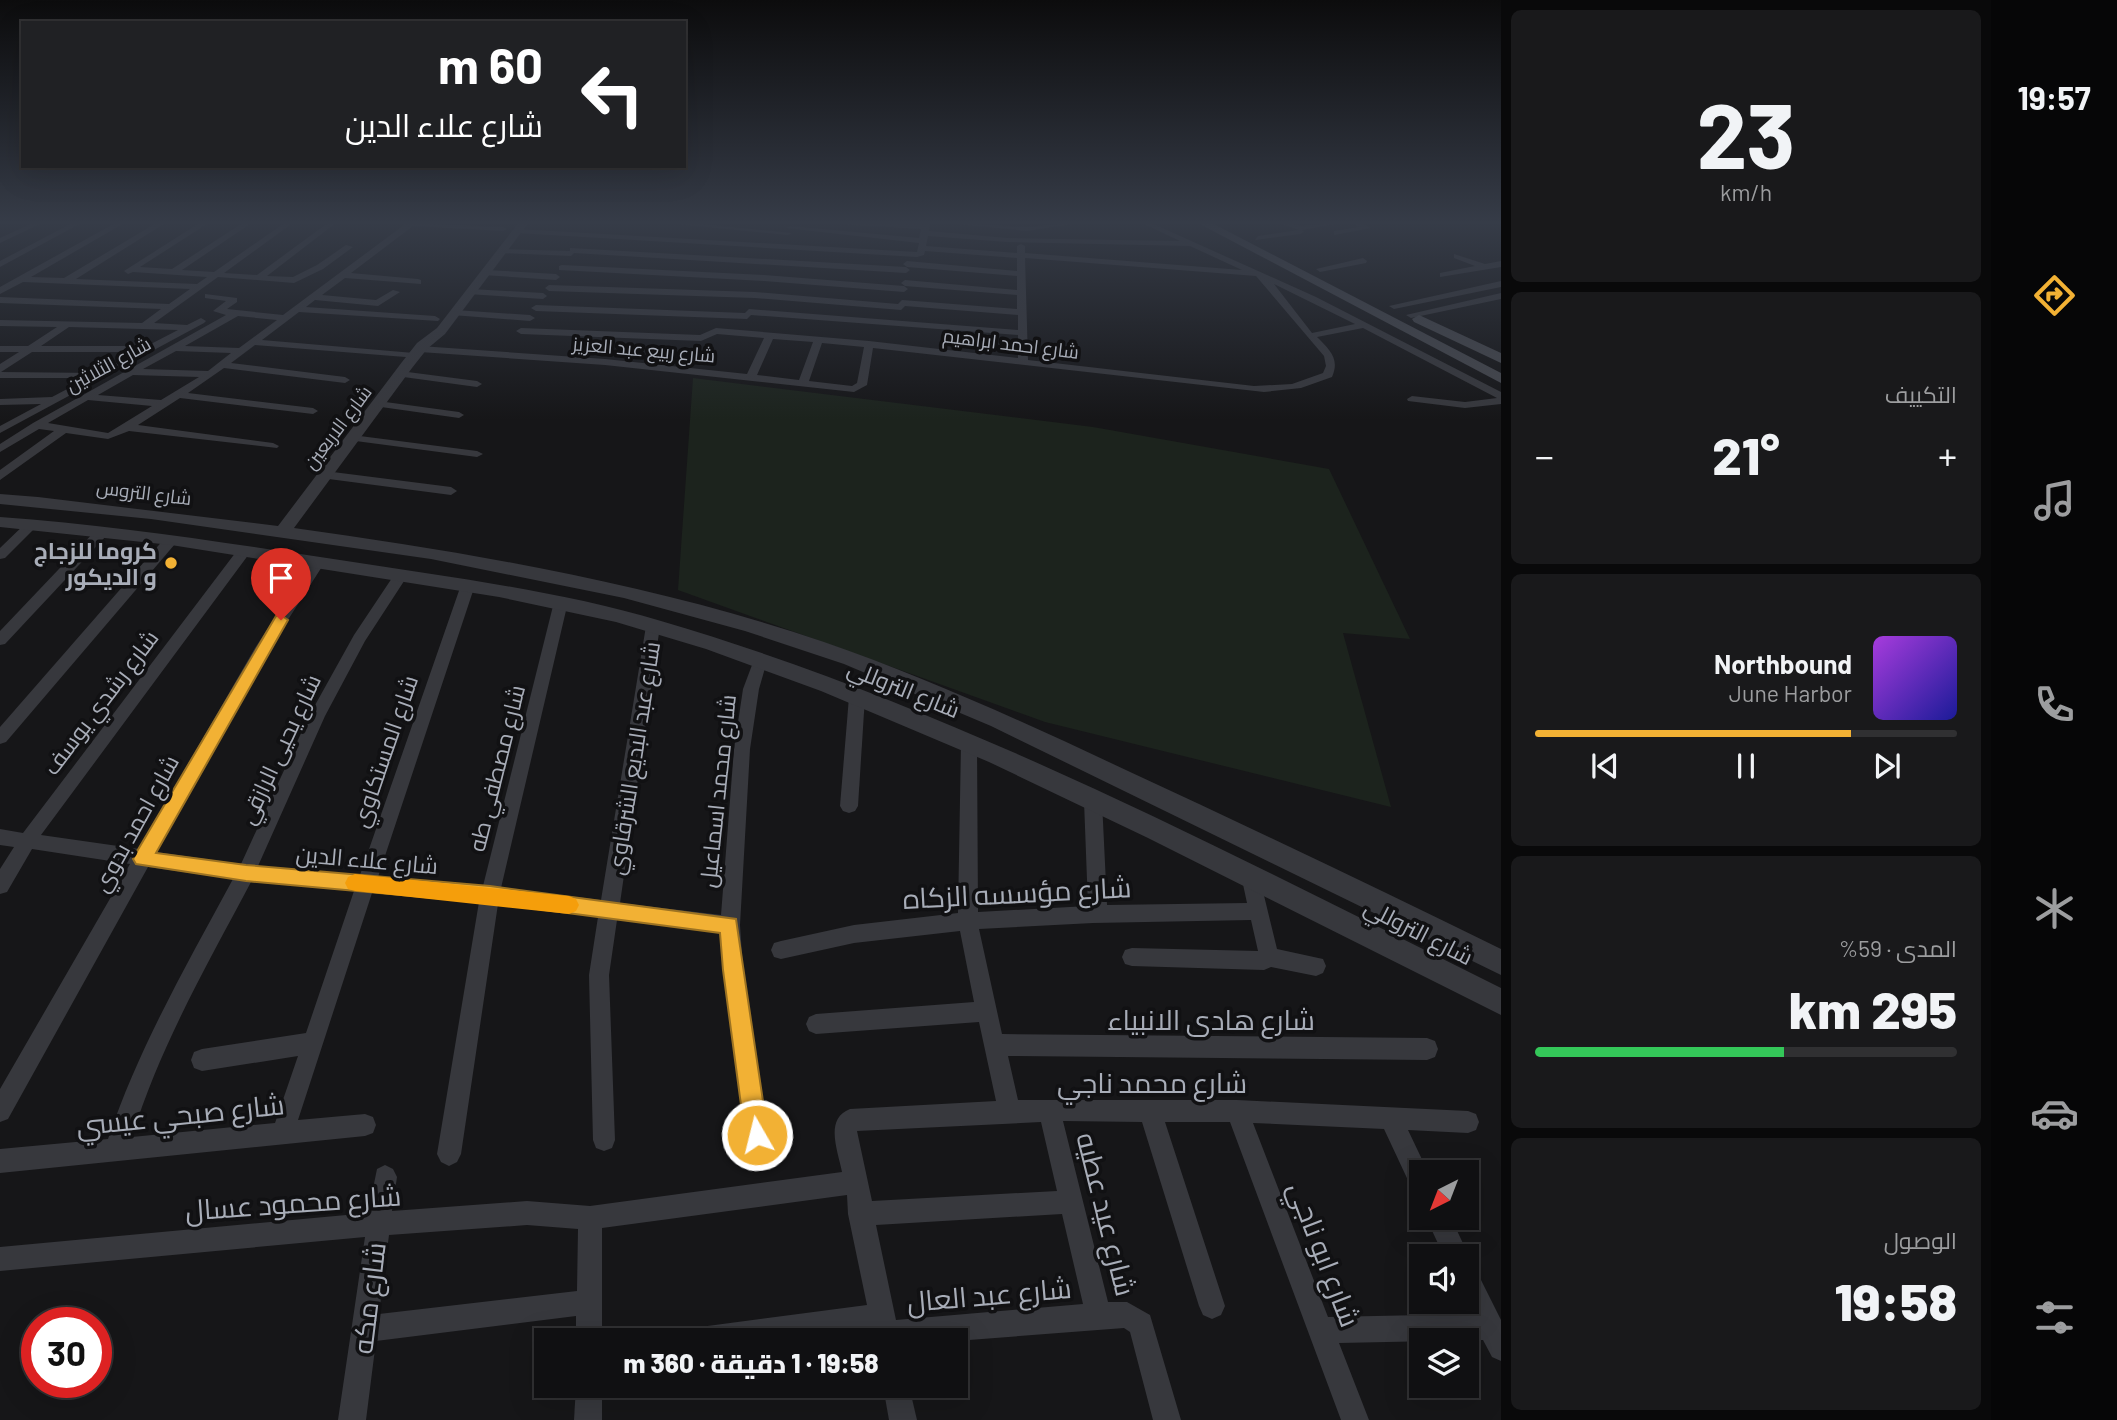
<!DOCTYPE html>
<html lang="ar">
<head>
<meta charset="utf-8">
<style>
  body { margin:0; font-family:Barlow,Cairo,sans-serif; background:#19191b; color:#f1f3f6; direction:rtl; height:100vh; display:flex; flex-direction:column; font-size:26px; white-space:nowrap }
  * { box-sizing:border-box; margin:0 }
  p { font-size:23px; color:#9c9d9f }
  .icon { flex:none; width:38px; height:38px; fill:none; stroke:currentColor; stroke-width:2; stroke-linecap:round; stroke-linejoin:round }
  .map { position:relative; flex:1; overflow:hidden; direction:ltr }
  .side { display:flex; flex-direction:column; gap:10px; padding:10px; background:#09090a; width:490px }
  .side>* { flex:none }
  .top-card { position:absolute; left:21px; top:21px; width:665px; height:147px; border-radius:0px; box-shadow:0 7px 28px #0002,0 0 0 2px #303032; direction:rtl; background:#202124; color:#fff; overflow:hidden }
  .needle { width:46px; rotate:222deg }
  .fabs { position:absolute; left:1409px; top:1160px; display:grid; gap:14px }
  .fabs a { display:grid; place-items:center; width:70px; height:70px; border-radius:0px; background:#101012; box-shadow:0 7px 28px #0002,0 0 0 2px #303032; font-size:35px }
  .speed { position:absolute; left:21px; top:1307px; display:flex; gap:14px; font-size:35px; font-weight:700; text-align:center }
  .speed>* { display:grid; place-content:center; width:91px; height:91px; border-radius:50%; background:#101012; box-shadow:0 7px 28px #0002,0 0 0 2px #303032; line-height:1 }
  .speed .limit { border:10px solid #d22; background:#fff; color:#111 }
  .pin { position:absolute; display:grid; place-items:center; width:60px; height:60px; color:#fff; margin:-72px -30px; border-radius:50% 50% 50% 0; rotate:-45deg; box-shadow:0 0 7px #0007 }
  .pin .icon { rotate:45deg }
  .me { position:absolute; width:77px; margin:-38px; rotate:352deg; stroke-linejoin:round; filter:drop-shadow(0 0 5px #0008) }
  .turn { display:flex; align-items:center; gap:24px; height:147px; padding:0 28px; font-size:32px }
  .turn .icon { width:91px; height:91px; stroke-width:2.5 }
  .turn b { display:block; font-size:49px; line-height:60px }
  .big { font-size:52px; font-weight:800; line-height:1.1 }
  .side .tile { flex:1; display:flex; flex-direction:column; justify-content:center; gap:10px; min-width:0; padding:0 24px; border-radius:10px; background:#19191b }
  .side .dial { align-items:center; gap:0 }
  .dial b { font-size:91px; line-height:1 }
  .song { display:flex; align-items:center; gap:21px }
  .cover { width:84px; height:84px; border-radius:10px; background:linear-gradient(135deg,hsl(280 70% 55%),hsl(240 70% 35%)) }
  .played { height:7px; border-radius:4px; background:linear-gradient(90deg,#f2b134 75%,#303032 75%) }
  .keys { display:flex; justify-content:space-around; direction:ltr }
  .heat { display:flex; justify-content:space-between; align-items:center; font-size:38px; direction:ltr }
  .charge { height:10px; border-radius:5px; background:linear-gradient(90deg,#34c759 59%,#303032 0) }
  .trip { position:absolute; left:534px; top:1328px; width:434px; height:70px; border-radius:0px; background:#101012; box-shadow:0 7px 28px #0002,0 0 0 2px #303032; font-weight:800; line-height:70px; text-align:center; direction:rtl }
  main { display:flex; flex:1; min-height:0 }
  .tab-bar { display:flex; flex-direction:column; width:126px; justify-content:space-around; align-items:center; background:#060607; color:#9c9d9f }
  .tab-bar .icon { width:49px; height:49px }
  .tab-bar .selected { color:#f2b134 }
  .tab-bar b { font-size:32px; color:#f1f3f6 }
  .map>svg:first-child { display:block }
  .green { fill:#1c231d }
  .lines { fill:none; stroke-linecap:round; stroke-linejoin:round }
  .minor { fill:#37383d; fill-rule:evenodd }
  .tertiary { fill:#37383d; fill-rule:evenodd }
  .secondary { fill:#45474d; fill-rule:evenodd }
  .route { fill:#f2b134; stroke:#9d7322; stroke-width:2 }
  .slow { fill:#f59e0b }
  .poi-dot { fill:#f2b134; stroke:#111113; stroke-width:2.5 }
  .labels { text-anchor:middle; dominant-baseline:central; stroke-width:7; stroke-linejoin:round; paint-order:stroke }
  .far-street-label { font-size:19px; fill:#a8adb8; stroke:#111113 }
  .poi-label { font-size:23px; font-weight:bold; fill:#a8adb8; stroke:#111113; text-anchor:end }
  .street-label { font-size:23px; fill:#a8adb8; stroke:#111113 }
  .near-street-label { font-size:28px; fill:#a8adb8; stroke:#111113 }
</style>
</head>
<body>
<main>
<nav class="tab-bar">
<b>19:57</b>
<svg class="icon selected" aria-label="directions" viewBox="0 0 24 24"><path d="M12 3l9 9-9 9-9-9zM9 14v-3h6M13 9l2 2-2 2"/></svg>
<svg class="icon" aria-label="music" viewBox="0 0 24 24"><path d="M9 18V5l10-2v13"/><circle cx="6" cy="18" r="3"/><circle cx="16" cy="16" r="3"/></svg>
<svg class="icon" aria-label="phone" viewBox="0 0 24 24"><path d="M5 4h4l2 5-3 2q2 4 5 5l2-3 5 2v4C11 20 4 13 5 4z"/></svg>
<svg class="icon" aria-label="climate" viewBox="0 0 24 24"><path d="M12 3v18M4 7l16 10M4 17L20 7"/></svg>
<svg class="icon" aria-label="car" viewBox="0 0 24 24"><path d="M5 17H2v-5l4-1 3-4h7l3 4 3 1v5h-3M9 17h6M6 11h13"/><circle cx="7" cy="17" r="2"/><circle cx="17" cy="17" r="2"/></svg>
<svg class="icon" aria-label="filters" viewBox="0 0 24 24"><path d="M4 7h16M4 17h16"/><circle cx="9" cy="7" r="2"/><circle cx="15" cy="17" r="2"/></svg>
</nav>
<section class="side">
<div class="tile dial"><b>23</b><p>km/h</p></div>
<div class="tile"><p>التكييف</p>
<div class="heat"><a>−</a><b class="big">21°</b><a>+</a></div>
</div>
<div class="tile">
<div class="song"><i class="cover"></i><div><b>Northbound</b><p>June Harbor</p></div></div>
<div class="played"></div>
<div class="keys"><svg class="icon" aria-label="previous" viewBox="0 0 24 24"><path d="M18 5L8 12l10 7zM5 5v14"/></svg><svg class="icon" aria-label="pause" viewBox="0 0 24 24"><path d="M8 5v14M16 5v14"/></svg><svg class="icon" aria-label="next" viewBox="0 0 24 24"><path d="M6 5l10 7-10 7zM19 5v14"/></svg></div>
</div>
<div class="tile"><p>المدى · 59%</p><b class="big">295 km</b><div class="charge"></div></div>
<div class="tile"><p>الوصول</p><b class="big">19:58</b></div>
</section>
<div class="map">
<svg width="1501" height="1420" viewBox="0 0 1501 1420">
  <rect width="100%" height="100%" fill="#161618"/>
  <path class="green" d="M693,378l400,49 236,42 81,170 -67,-6 48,174 -346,-85 -367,-132z"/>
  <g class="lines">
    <g class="minor">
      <path d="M35,222h9l-44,21v-5z"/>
      <path d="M74,222h9l-83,45v-6z"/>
      <path d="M117,222h9l-95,55 33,1 94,-56h9l-91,57 121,5 10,-7 -74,-5 -5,2 -4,-3 77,-49h9l-70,45 32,2 72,-47h9l-71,48 32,2 72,-50h8l-70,51 33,2 72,-53h8l-70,54 26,1 24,-12 29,-20 7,2 -30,22 -29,14 -76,-6 -64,46 33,2 14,-7 5,3 -2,2 -204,110v-7l41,-22 -41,1v-6l52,-2 36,-19h-88v-14l19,-12h-19v-6h28l29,-19 -57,-1v-6l142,3 19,-14 -161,-6v-6l169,7 21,-15 -167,-7 -23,12v-7zM69,327l109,3 -31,16h-106zM32,352h105l-39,21 -97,-1z"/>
      <path d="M382,222l121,5 4,2 -4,2 -90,-5 -62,47 67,6 3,1v4l-76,-6 -23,17 54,5 17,-10 7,2 -22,14 -63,-6 -9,7 129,9 5,3 -2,2 -139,-9 -37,28 152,13 5,3 -1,2 -163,-13 -24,18 114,14 5,3 -5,3 -121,-15 -36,25 125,15 5,3 -5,3 -133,-16 -42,27 135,18 6,3 -2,2 -148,-17 -21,8 -42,-6 -66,47v-10l54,-39 -15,-2 -39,23v-8l33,-21 193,-108 -13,-4 13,-10 -21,-3v-4l32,4v4l-10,7 56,6 121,-90zM238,316l39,4 -38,28 -54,-2zM176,351l55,2 -23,18 -65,-2zM133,375l66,2 -38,23 -63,-5zM88,400l64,6 -44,27 -60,-10z"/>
      <path d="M656,222h26l110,11 -4,2z"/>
      <path d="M833,222l89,2v-2h8l-1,9 78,7 173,3 -40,-19h9l167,75 185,95v12l-36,4 -57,-7 -1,-2 5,-3 53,6 32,-4 -134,-70 -46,9c13,13 23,22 15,40l-31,11 -37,4 -391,-44 -6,37 -13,7 -249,-27 -185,-13 -5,-3 5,-3 185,13 142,15 17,-36 -47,-4 -16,7 -180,-7 -5,-3 5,-3 179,7 16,-7 153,13 149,17v-23l-267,-20 -4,4 -211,-8 -5,-3 5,-3 209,8 4,-4 269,21v-15l-113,-9 -4,4 -146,-12 -206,-7 -4,-3 4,-3 206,7 143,12 4,-4 115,9v-14l-112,-9 -4,-3 4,-3 112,10v-14l-110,-9 -4,-3 4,-3 110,10v-13l-92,-7 -1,4 -7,2 -400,-24 -4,-2 4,-2 400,23 2,-9 -133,-15 4,-2 129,12 2,-9 -84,-5zM928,236l79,6 183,4 52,24 -217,-17v-7l-4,-2 -4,2v7l-91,-7zM1025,258l231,18 68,80 2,10 -3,7 -31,11 -38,2 -226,-26zM1274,284l81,40 -43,9zM773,339l40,3 -14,38 -42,-5zM822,343l42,4 -7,36 -5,3 -43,-5z"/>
      <path d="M936,222l91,5 58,-5 -58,9z"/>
      <path d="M1277,222h11l13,4 45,-4 -44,8 2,2 -4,2 -45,6 3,-4 41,-6z"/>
      <path d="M1350,222h9l12,6 -37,7v-4l25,-4z"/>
      <path d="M570,248l336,19 4,3 -4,3 -332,-20 -3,3 -70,-3 -4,-2 4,-2 69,2z"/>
      <path d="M1454,254l31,10 16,-3v6l-61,10v-4l35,-7 -21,-8z"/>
      <path d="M1363,258l4,3 -1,2 -46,9 -4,-3z"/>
      <path d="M562,265l202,10 140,11 4,3 -4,3 -140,-11 -205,-11v-4z"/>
      <path d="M486,270l70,4 4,3 -4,3 -73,-5v-4z"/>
      <path d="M1501,281v6l-107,22 -5,-3z"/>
      <path d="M471,289l72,4 4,3 -4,3 -75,-5 -1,-2z"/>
      <path d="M1501,293v6l-90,19 -5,-3z"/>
      <path d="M455,310l75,5 5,3 -5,3 -78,-6 -2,-2z"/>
      <path d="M400,371l77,10 5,3 -5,3 -81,-11 -1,-2z"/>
      <path d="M378,401l81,11 5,3 -5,3 -85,-12 -1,-2z"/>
      <path d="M352,435l125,16 6,3 -6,3 -129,-17 -2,-2z"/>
      <path d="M325,471l126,16 6,4 -6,4 -130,-17v-6z"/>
      <path d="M32,520l6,4 -2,3 -31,31 -5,1v-11l28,-27z"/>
      <path d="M102,528l6,4 -1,3 -102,109 -5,1v-14l97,-102z"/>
      <path d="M170,537l6,4 -1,3 -169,198 -6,2v-17l165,-189z"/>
      <path d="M244,547l5,1v6l-208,281 98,14 116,-201 58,-89 5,-1 7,4 -59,92 -110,198 85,12 68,-148 45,-81 42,-63 5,-1 7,4 -43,66 -40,75 -67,150 102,9 101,-290 7,-4 7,4 -97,292 105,9 71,-284 7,-5 7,5 -67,286 100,12 45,-274 7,-5 7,5 -40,277 101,12 13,-166 9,-60 12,-32h10l2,4 -8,28 -9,60 -10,176 3,45 24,165 -3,8 -8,3 -8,-3 -3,-8 -22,-165 -2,-37 -104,-13 -8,55 6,165 -3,8 -8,3 -8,-3 -3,-8 -4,-165 9,-58 -100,-13 -37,250 -4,8 -8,4 -8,-4 -4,-8 42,-252 -107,-9 -74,227 67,-6 8,3 3,8 -3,8 -8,3 -365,37v-24l108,-10c31,-92 79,-175 125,-260l-85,-12 -140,252 -8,3v-33l130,-225 -98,-15 -25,43 -7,2v-25l14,-22 -14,-2v-16l23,4 216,-285zM251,882l103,9 -48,142 -104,16 -8,3 -3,8 3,8 8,3 96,-15 -23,67 -143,14c28,-91 75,-172 119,-255z"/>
      <path d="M857,691l8,6 -7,109 -3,5 -6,2 -6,-2 -3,-5 9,-109z"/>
      <path d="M969,737l6,2 2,4 1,169 110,-6 -4,-105 3,-5 6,-2 6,2 3,5 5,104 140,-2 -6,-28 2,-6 7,-2 7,2 2,6 18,74 46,10 3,7 -3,7 -7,3 -45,-9 -7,3 -132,-4 -7,-2 -3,-7 3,-7 7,-2 126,3 -7,-31 -158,3 -114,6 23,105 425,4 8,3 3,8 -3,8 -8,3 -419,-4 10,44h219l231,11 8,3 3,8 -3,8 -8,3 -60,-3 20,42h-7v23l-8,-4 -29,-62 -131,-6 75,194 143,-3 -6,-12 1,-37 9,3 26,52v41l-9,-4 -9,-17 -144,3 30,77h-28l-111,-298h-65l60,184 -4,9 -9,4 -9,-4 -4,-9 -57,-184 -79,-1 45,181h19l23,13 31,105h-28l-23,-88 -6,-4 -168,13 -82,-1 -2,-10 -78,10h-107l4,-9 9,-4 167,-22 -19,-91 -1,-19 -245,33v112h-26v-24l-200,25 -10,79h-28l27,-183 -365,34v-24l368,-34 9,-44 8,-4 8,4 4,8 -5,34 135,-10 63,5 252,-34c-4,-21 -18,-53 8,-63l146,-8 -17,-79 -163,12 -7,-3 -3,-7 3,-7 7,-3 158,-12 -14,-71 -106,12 -73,16 -7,-2 -3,-7 3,-7 7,-2 73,-16 104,-12 3,-170 2,-4zM1041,1122l16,69 -185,10 -15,-70zM1062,1214l21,90 -187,16 -20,-95zM527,1225l51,4 -1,62 -198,23 10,-79z"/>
      <path d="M1426,1218h25l18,38 -3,7v-7h-22z"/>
      <path d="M576,1386h26v34h-28z"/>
      <path d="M883,1386h26l8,34h-28z"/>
    </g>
    <g class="tertiary">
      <path d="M519,222h10l-84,112 -18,15 -15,19 -118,160c179,25 359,56 530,114 104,36 204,82 304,129 125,58 249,117 373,178v26l-510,-249 -147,-62 -99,-33 -121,-33 -193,-39 -280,-40 -151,-15v-10l38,3 240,29 124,-164 15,-19 20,-15z"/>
      <path d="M0,517c114,8 227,26 340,43 108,17 216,30 321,61 293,86 567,232 840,367v27l-353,-177 -159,-76 -168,-71 -115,-42 -90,-27 -117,-25 -328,-52 -171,-18z"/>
    </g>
    <g class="secondary">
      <path d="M1196,222h14l291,151v10z"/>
      <path d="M1419,315l82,38v10l-87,-41 -2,-3z"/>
    </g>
  </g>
  <linearGradient id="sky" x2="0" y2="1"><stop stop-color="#0c0c0d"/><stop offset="0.53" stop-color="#363c48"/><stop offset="1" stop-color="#363c48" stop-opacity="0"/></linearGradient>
  <rect width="1501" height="420" fill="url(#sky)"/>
  <path class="route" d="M281,615l7,5 -132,233 90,12 244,21 246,33 32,216 -3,8 -8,3 -9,-3 -3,-8 -22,-165 -3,-37 -230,-30 -244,-22 -110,-17 -3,-5 3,-6 140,-237z"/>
  <path class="slow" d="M355,874l214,22 7,3 3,6 -3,6 -7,3 -214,-23 -7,-2 -3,-6 3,-6z"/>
  <circle class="poi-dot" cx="171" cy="563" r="7"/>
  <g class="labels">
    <g class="far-street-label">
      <text transform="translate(1011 343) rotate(7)">شارع احمد ابراهيم</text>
      <text transform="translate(644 349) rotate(5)">شارع ربيع عبد العزيز</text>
      <text transform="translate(108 364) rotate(-29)">شارع الثلاثين</text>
      <text transform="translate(337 427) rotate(-53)">شارع الاربعين</text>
      <text transform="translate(144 492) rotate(7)">شارع التروس</text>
    </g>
    <g class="poi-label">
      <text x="157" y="550">كروما للزجاج<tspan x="157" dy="26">و الديكور</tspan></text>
    </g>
    <g class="street-label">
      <text transform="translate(904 688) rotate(22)">شارع التروللي</text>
      <text transform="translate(100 702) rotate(-53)">شارع رشدي يوسف</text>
      <text transform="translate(279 749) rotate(-65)">شارع يحيى الرازقي</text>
      <text transform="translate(384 751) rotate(-71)">شارع المستكاوي</text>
      <text transform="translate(633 758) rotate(-81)">شارع عبد البديع الشرقاوي</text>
      <text transform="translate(496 768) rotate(-76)">شارع مصطفي طه</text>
      <text transform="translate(717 791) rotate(-84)">شارع محمد اسماعيل</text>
      <text transform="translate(135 823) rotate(-61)">شارع احمد بدوي</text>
      <text transform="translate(367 859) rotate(5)">شارع علاء الدين</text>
      <text transform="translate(1419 931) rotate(27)">شارع التروللي</text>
    </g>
    <g class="near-street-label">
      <text transform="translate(1017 892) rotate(-3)">شارع مؤسسه الزكاه</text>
      <text x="1211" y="1019">شارع هادى الانبياء</text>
      <text x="1152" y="1082">شارع محمد ناجي</text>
      <text transform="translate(180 1114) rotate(-6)">شارع صبحي عيسي</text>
      <text transform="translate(293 1202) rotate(-4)">شارع محمود عسال</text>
      <text transform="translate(1107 1214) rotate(76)">شارع عيد عطيه</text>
      <text transform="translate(1325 1254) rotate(69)">شارع ابو ناجي</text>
      <text transform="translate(989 1294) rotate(-5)">شارع عبد العال</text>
      <text transform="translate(368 1298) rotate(-83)">شارع مكه</text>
    </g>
  </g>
</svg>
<div class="fabs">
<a><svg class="needle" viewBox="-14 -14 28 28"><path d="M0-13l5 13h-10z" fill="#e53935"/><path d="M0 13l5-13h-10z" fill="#9c9d9f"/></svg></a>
<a><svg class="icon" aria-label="sound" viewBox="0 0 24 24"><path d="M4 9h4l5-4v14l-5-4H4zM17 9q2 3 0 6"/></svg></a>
<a><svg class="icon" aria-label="layers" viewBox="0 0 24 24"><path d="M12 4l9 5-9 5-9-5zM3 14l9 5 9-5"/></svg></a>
</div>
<div class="speed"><div class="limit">30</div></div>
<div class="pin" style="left:281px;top:620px;background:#d93025"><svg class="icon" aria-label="arrive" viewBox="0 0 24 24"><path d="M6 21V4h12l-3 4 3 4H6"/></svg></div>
<svg class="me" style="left:757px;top:1135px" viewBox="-20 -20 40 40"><circle r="17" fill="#f2b134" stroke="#fff" stroke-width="3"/><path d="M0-11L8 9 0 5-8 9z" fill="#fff"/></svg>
<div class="trip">19:58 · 1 دقيقة · 360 m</div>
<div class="top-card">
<div class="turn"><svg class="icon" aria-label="left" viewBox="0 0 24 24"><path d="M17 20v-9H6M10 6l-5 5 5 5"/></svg><div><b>60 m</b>شارع علاء الدين</div></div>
</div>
</div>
</main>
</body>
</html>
